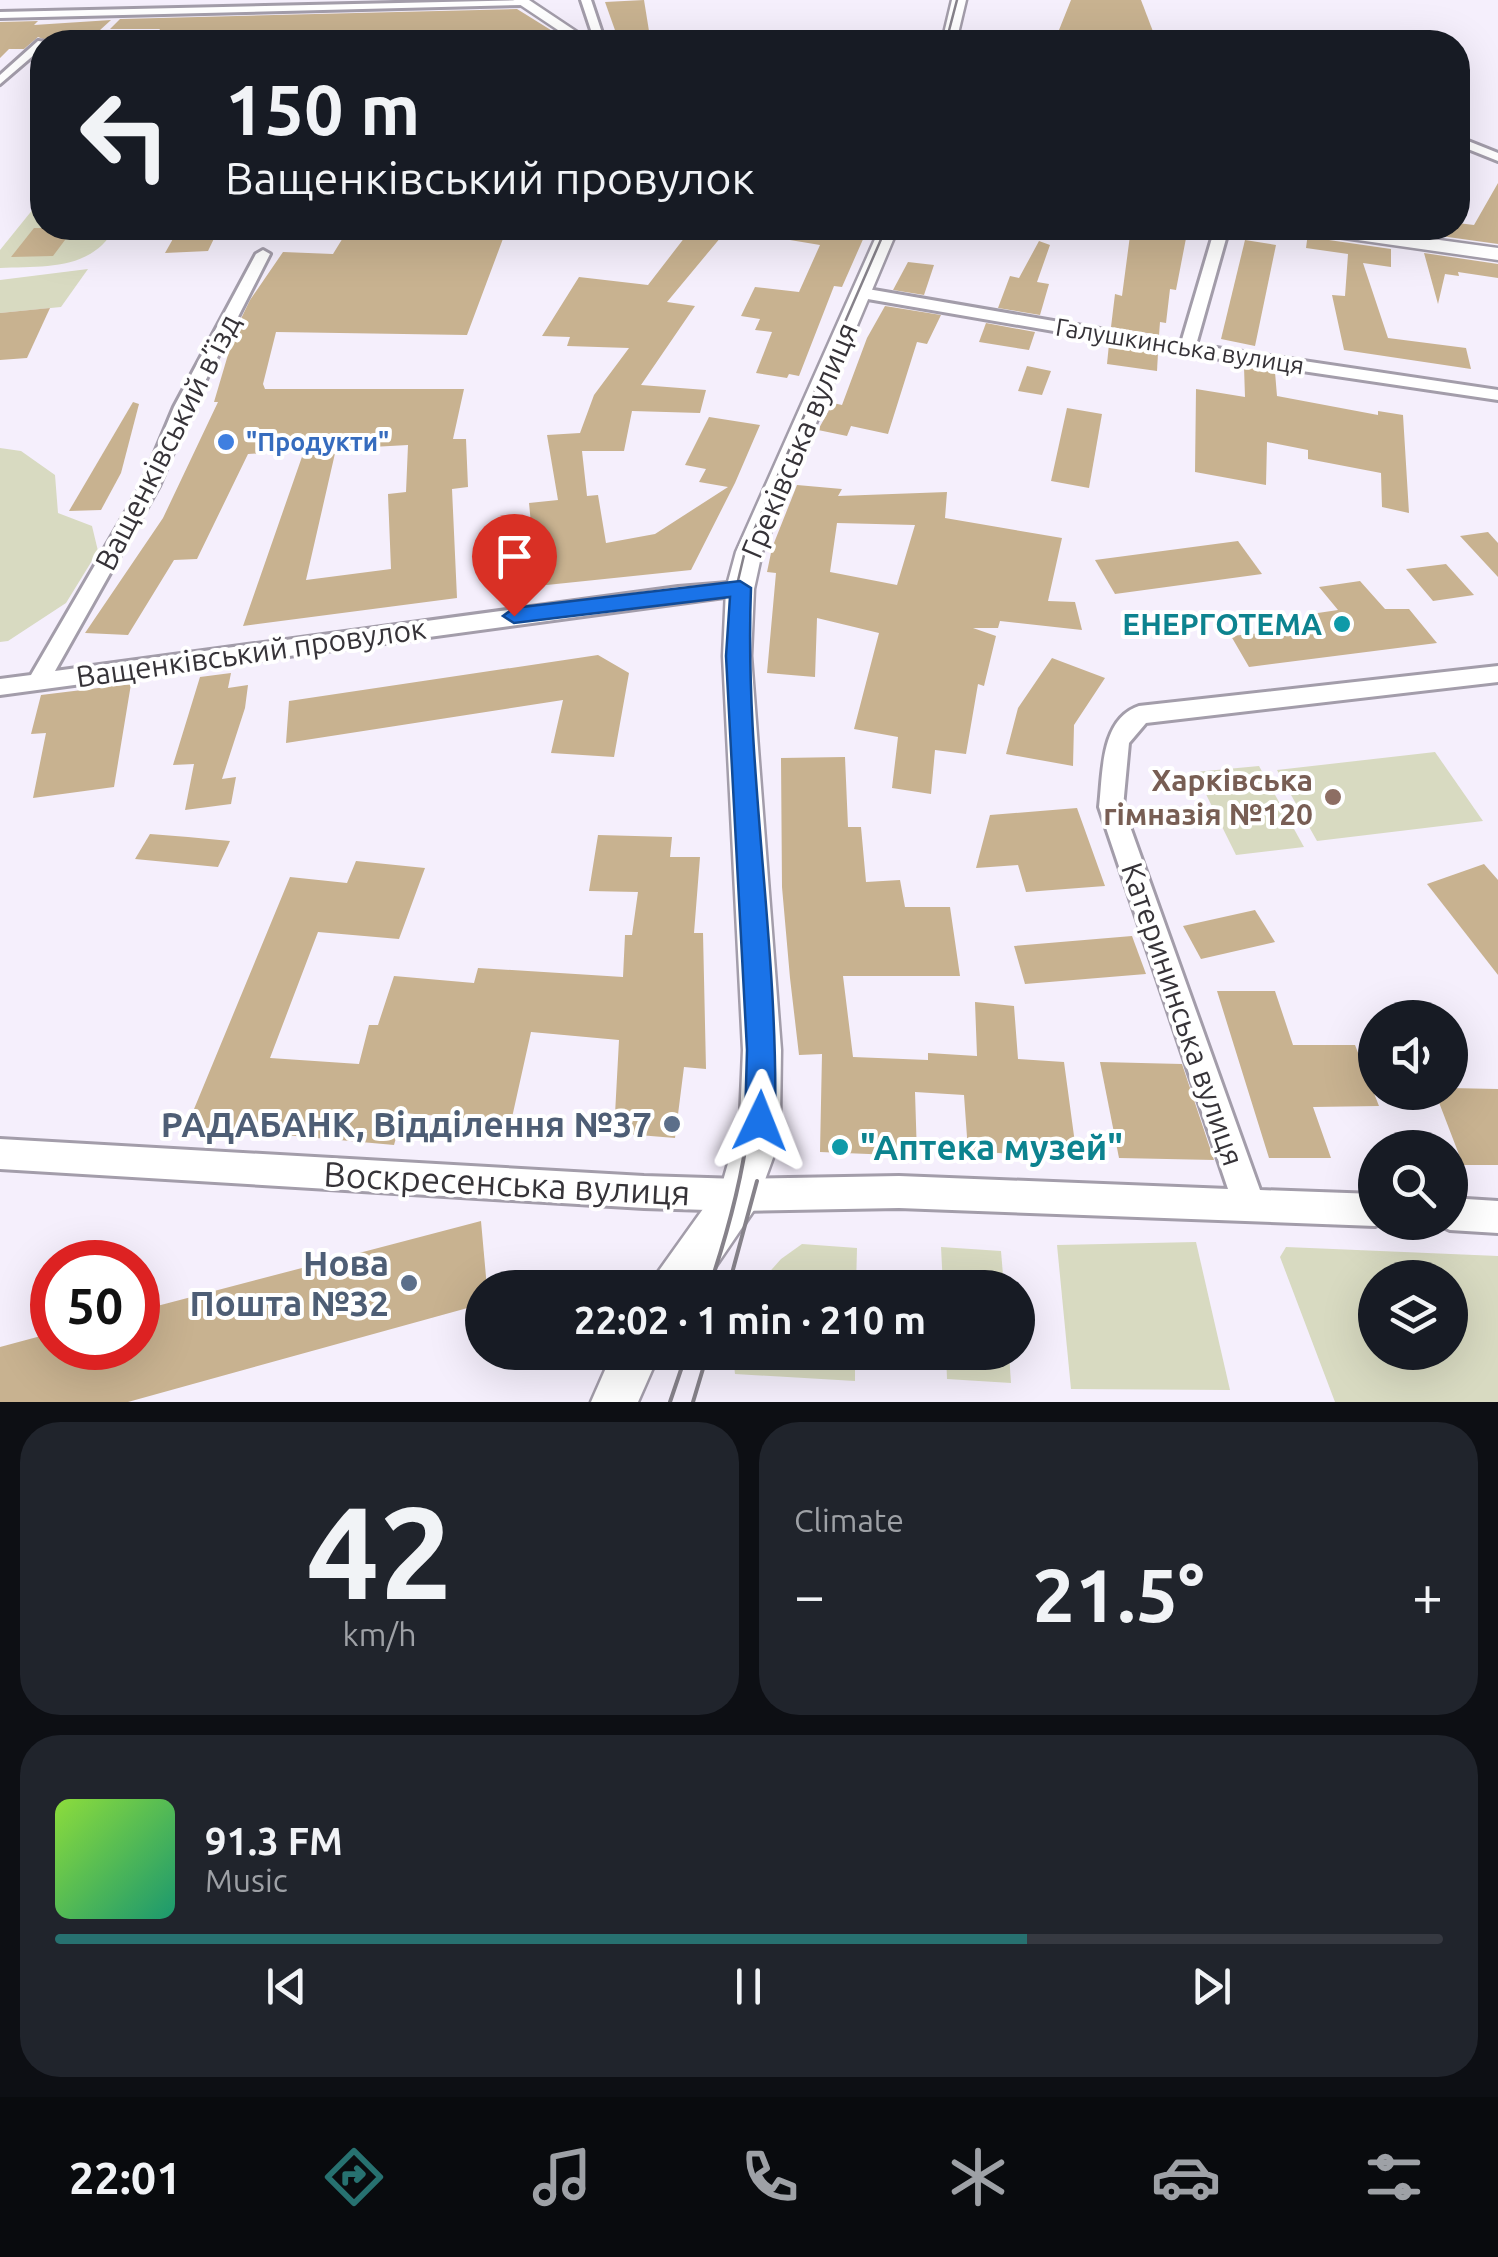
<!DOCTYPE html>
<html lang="en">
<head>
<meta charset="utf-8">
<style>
  body { margin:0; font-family:Ubuntu,sans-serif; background:#20242c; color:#f1f3f6; height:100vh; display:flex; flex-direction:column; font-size:38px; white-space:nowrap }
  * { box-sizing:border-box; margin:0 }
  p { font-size:32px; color:#9ea1a6 }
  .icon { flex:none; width:55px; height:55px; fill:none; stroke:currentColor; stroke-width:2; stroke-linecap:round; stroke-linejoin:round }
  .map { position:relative; height:1402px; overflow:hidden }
  .panel { display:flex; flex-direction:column; gap:20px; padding:20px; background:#0d0f14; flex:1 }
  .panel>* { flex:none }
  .banner { position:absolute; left:30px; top:30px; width:1440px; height:210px; border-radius:40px; box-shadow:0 10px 40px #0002; background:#171b24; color:#f1f3f6; overflow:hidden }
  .buttons { position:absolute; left:1358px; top:1000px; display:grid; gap:20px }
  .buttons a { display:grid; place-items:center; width:110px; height:110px; border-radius:50%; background:#171b24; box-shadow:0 10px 40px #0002; font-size:50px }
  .speed { position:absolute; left:30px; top:1240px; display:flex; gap:20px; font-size:50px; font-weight:700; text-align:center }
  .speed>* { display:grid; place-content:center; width:130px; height:130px; border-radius:50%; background:#171b24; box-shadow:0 10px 40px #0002; line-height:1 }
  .speed .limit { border:15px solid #d22; background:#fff; color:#111 }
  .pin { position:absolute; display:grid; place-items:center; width:85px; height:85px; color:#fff; margin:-102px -42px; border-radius:50% 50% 50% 0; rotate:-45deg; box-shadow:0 0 10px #0007 }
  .pin .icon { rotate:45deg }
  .me { position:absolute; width:110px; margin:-55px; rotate:2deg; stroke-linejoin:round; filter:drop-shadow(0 0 8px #0008) }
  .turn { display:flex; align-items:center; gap:35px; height:210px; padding:0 30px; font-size:45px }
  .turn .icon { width:130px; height:130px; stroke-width:2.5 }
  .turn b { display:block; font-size:70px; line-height:85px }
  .big { font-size:75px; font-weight:700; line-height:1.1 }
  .panel .widget { flex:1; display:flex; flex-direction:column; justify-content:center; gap:15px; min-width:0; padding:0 35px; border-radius:40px; background:#20242c }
  .panel .dial { align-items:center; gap:0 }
  .dial b { font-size:130px; line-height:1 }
  .song { display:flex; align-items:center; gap:30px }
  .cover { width:120px; height:120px; border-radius:15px; background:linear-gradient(135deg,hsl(90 70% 55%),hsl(160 70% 35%)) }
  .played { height:10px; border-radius:5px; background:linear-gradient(90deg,#277170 70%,#363941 70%) }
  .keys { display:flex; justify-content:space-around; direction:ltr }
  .heat { display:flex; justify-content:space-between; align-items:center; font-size:55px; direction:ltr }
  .panel .tiles { flex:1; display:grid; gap:20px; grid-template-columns:1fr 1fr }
  .widget:last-child { grid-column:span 2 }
  .trip { position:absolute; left:465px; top:1270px; width:570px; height:100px; border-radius:50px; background:#171b24; box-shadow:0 10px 40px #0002; font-weight:700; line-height:100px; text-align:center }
  .dock { display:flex; height:160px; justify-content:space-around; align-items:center; background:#090b0e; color:#9ea1a6 }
  .dock .icon { width:70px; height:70px }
  .dock .selected { color:#277170 }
  .dock b { font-size:45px; color:#f1f3f6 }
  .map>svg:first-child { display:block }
  .green { fill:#d8dac1; fill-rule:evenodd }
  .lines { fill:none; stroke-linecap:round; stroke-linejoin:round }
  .stream { stroke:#80aabc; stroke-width:4 }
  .building { fill:#c8b290; fill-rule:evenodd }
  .street-casing { stroke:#a39daa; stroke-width:6 }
  .secondary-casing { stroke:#a39daa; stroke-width:5 }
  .street { fill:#fff; fill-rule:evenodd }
  .secondary { fill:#fff; fill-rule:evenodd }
  .tram-far1 { stroke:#86828a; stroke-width:2.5 }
  .tram { stroke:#86828a; stroke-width:4 }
  .route { fill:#1a73e8; stroke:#114b97; stroke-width:2.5 }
  .shop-dot { fill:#3f7fe0; stroke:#fff; stroke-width:4 }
  .culture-dot { fill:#0f9aa8; stroke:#fff; stroke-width:4 }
  .education-dot { fill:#8d6e63; stroke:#fff; stroke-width:4 }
  .service-dot { fill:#5c6f8a; stroke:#fff; stroke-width:4 }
  .labels { text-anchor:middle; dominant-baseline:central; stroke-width:8; stroke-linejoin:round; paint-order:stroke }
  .far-street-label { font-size:25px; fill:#363338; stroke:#fff }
  .far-shop-label { font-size:25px; font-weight:bold; fill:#366cbe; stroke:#fff; text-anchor:start }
  .street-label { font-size:30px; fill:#363338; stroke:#fff }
  .culture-label { font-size:30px; font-weight:bold; fill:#0d838f; stroke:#fff; text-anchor:end }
  .education-label { font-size:30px; font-weight:bold; fill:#785e54; stroke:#fff; text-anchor:end }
  .near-service-label { font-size:35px; font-weight:bold; fill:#4e5e75; stroke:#fff; text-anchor:end }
  .near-culture-label { font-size:35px; font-weight:bold; fill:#0d838f; stroke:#fff; text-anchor:start }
  .near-street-label { font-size:35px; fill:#363338; stroke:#fff }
</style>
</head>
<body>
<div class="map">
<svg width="1498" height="1402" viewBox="0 0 1498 1402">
  <rect width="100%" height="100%" fill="#f5effc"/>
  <g class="green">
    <path d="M42,198v30h73c-24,43 -71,38 -115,40v-18z"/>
    <path d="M88,269l-27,38 -61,6v-33z"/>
    <path d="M0,448l21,3 34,24 3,38 34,13 6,25 -32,52 -58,38 -8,1z"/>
    <path d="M1435,752l48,69 -166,20 -40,-71z"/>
    <path d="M1259,766l45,81 -68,8 -41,-83z"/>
    <path d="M1196,1242l34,148 -159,-1 -14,-144z"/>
    <path d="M802,1244l55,4 -1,39h-100l25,-28z"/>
    <path d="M941,1247l60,4 3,36h-61z"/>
    <path d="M1286,1247l212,9v146h-163l-55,-145zM1375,1278h75v74h-75z"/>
    <path d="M733,1353h122v28l-120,-7z"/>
    <path d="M946,1353h63l2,30 -64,-4z"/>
  </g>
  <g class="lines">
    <path class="stream" d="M784,42l14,-8 140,-1 92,9"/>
  </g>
  <g class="building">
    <path d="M644,0l5,31 -33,2 -11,-31z"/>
    <path d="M1071,0h70l16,42h-46l-54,-7z"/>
    <path d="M517,9l37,23 -7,1 12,9h-407l8,-13h-50l10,-10z"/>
    <path d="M111,20l-24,22h-36l-13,-5 -14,12h-15l-9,9v-36l38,-1 -4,4z"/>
    <path d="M1498,183v61l-79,-11 -2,-5h41v-5l16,2z"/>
    <path d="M34,228h40l-21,28 -42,1z"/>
    <path d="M179,228h40l-11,23 -43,2z"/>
    <path d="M349,228h158l-40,107 -191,-3 -13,52 2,5h199l-11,50h13l2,48 -16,2 5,109 -214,28 61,-175 -56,3 -51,105 -23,1 -46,75 -43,-2 78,-115 55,-116h-4l21,-71 15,-31 33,-48 50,2zM408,445l-2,47 -18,2 3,75 -85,11 30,-131z"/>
    <path d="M692,228l34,3 -59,71 28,4 -54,79 65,5 -6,23 -68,-2 -8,40h-42l5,45 11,-1 8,48 49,-9 73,-47 -29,-5 7,-13 -21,-4 24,-48 51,8 -25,58 -44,87 -154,16 -8,-83 29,-3 -11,-65 33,-2 14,-38 35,-47 -62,-2 3,-9 -28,-1 37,-59 69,8z"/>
    <path d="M785,228h83l-26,59 -8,-1 -35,90 -10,-2 -2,4 -31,-5 16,-41 -17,-2 5,-11 -19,-3 14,-29 44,5 21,-47 -36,-6z"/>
    <path d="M1131,228h57l-12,62 -6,-1 -4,34 -6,-1 -1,13 -48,-8 4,-33 7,2z"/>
    <path d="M1308,233l7,5 76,11v18l-28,-4 25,75 78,10 5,21 -127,-19 -12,-55 13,1 3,-42 -42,-6z"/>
    <path d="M1245,240l31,5 -21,101 -34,-7z"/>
    <path d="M1039,241l11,4 -13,37 12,2 -9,31 -42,-7 12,-32 9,2z"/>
    <path d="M1424,253l74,11v14l-40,-6 1,4 -14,-2 -7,30z"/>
    <path d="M908,262l26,3 -10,30 -31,-5z"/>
    <path d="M885,306l56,9 -14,29 -10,-2 -29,92 -37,-8 -4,10 -29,-6 15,-27 9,2 25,-67z"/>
    <path d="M50,308l-23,50 -27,2v-47z"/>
    <path d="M986,323l49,9 -6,18 -50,-8z"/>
    <path d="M1109,344l49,9 -1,18 -50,-7z"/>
    <path d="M1027,366l24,5 -9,24 -24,-4z"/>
    <path d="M1244,367l31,5 2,24 101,19v-4l25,4 6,98 -27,-6 -1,-34 -73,-14v-9l-41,-8 -1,43 -71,-13 1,-83 49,8z"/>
    <path d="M133,402l6,2 -18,69 -20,37 -32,1z"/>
    <path d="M1067,408l35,6 -13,74 -38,-7z"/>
    <path d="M797,485l45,4 -4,7 109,-4 -2,26 117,20 -14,63 27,1 7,28 -82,-9 -2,7h-25l23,8 -12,50 -6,-2 -12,70 -31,-4 -4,44 -39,-6 6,-51 -44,-8 25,-96 -62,-15 -2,59 -48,-4 9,-100 -9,-1 5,-24zM837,523l78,2 -18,60 -67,-13z"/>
    <path d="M1488,532l10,11v34l-38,-41z"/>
    <path d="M1238,541l24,33 -147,20 -20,-34z"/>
    <path d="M1446,564l28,31 -41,6 -27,-32z"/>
    <path d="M1360,581l25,28h24l28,34 -188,24 -18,-31 90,-9 -10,-13 27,-4 -19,-23z"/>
    <path d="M598,655l31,18 -15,84 -63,-4 12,-53 -277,43 3,-42z"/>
    <path d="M1052,658l53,20 -31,47 -1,41 -67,-12 12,-46z"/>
    <path d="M231,673l-3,15 20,-3 -3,23 -23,71 14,-2 -5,27 -46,6 9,-46 -21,1 27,-88z"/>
    <path d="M131,684l-17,103 -81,11 13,-65 -15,1 10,-39z"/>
    <path d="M845,757l3,70h13l5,55 34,-2 5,27h45l10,69h-117l10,81 75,3v-7l49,3 -2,-54 39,4 4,53 46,3 13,96 -109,-7 -4,-56 -49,-3 2,64 -97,-4 2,-98 -23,1 -9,-77 -8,-91 -1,-129z"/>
    <path d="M1077,808l28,78 -79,6 -8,-27 -42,3 14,-53z"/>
    <path d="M150,834l38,3 42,4 -12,26 -83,-8z"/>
    <path d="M598,835l74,2 -2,20h30l-6,76h9l3,136 -22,-2 -9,71 -61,-5 5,-93 -88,-8 -20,90 -108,-9 -9,32 -207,-19 103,-249 57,6 9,-22 69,7 -26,71 -81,-7 -48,126 89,6 10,-39h9l16,-49 80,7 4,-15 145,9 2,-42h7l6,-43 -49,-1z"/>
    <path d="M1484,864l14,16v95l-71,-91z"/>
    <path d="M1255,910l20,32 -74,17 -18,-33z"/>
    <path d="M1132,936l14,38 -121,10 -11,-38z"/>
    <path d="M1217,991h58l18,54h62l24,61 -66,1 18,51h-62z"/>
    <path d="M1100,1062l82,2 32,96 -95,-2z"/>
    <path d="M1450,1088l48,1v76h-35l-28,-73h15z"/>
    <path d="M481,1221l6,67h-5v16l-354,98h-128v-55l52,-14v15h86v-37z"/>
  </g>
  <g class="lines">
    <g class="street-casing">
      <g id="street">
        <path d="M527,0l-4,5 -523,13v-6z"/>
        <path d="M581,0h10l14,42h-10z"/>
        <path d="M38,41l9,1h-5v6l-42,36v-9z"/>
        <path d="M1458,137l40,16v8l-40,-16z"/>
        <path d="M1215,228h14l-33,117 302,45v10l-311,-46 -325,-56 -8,-5 8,-5 319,55z"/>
        <path d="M263,250l7,4 -78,153 -33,79 -104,185 623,-84 62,-5 10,7 -3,5 -747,101v-16l31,-4 110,-189 33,-79 82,-153z"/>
        <path d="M1498,666v16l-352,41 -17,20 -6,64 137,383 115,4v28h8l-8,4 -476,-18 -160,3 -95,-3 -644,-39v-30l644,37 95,3 160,-3 329,13 -129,-382c4,-33 1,-88 40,-101z"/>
        <path d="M1450,1198l48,3v32l-48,-3 -11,-5 -1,-3h12z"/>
      </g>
    </g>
    <g class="secondary-casing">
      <g id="secondary">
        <path d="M513,0h16l63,42h-16z"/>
        <path d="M952,0h14l-10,42h-14z"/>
        <path d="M880,228h18l-136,324 -8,37 -3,67 30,394 -1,71 -6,34 -20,55 -53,78h-49l6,-16 65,-91 17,-60 3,-71 -20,-394 3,-67 10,-37z"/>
        <path d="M1307,228h45l146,20v12l-182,-26z"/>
        <path d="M613,1352h47l-22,50h-47z"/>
      </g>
    </g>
    <use href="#street" class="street"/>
    <use href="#secondary" class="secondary"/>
    <g class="tram-far1">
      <path d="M946,42l11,-42"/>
      <path d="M751,965l-19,-309 4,-67 9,-38 141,-323"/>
    </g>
    <g class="tram">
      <path d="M709,1288c41,-121 50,-198 42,-325"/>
      <path d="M728,1288l29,-107"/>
      <path d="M670,1402l17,-50"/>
      <path d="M693,1402l15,-50"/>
    </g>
  </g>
  <path class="route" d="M740,581l11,7c-7,178 28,355 24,533l-4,11 -11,4 -11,-4 -4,-11 2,-71 -21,-394 4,-59 -216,26 -11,-7 11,-8z"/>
  <circle class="shop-dot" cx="226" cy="442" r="10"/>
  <g class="culture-dot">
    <circle cx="1342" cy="624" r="10"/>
    <circle cx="840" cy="1147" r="10"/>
  </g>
  <circle class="education-dot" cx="1333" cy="797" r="10"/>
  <g class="service-dot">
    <circle cx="672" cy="1124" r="10"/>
    <circle cx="409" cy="1283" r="10"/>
  </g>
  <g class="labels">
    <g class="far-street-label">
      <text transform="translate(1180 346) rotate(9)">Галушкинська вулиця</text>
    </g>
    <g class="far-shop-label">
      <text x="246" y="442">"Продукти"</text>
    </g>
    <g class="street-label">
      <text transform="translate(799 440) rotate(-67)">Греківська вулиця</text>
      <text transform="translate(167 442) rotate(-63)">Ващенківський в’їзд</text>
      <text transform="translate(251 652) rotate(-8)">Ващенківський провулок</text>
      <text transform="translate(1183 1014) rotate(71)">Катерининська вулиця</text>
    </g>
    <g class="culture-label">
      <text x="1322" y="624">ЕНЕРГОТЕМА</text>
    </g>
    <g class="education-label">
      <text x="1313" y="780">Харківська<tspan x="1313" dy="34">гімназія №120</tspan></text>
    </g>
    <g class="near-service-label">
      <text x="652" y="1124">РАДАБАНК, Відділення №37</text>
      <text x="389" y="1263">Нова<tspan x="389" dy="40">Пошта №32</tspan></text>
    </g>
    <g class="near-culture-label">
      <text x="860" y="1147">"Аптека музей"</text>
    </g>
    <g class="near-street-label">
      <text transform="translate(507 1183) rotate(3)">Воскресенська вулиця</text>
    </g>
  </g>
</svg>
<div class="buttons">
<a><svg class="icon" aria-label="sound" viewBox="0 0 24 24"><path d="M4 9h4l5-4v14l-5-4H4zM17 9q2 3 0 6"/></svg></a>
<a><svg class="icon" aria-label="search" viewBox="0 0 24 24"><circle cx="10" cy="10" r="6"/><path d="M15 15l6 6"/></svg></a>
<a><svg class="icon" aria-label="layers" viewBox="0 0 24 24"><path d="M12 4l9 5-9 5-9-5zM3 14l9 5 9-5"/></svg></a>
</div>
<div class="speed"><div class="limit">50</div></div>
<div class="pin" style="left:514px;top:616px;background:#d93025"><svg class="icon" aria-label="arrive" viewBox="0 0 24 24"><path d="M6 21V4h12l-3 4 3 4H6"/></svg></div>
<svg class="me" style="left:760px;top:1121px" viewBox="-20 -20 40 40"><path d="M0-17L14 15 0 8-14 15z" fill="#1a73e8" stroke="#fff" stroke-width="4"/></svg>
<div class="trip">22:02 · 1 min · 210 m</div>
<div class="banner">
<div class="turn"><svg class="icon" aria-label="left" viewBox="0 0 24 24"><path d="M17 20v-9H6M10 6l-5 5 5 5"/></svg><div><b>150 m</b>Ващенківський провулок</div></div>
</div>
</div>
<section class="panel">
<div class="tiles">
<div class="widget dial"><b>42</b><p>km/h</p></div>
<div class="widget"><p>Climate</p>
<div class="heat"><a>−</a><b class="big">21.5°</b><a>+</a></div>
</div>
<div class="widget">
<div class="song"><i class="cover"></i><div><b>91.3 FM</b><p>Music</p></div></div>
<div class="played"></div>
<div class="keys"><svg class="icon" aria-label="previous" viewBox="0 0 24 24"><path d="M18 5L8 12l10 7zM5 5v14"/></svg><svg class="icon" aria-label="pause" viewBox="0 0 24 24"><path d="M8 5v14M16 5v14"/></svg><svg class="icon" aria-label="next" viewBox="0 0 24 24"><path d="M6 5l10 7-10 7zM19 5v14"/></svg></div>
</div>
</div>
</section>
<nav class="dock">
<b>22:01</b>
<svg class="icon selected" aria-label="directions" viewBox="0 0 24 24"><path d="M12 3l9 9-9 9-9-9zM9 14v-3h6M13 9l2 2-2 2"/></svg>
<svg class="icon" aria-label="music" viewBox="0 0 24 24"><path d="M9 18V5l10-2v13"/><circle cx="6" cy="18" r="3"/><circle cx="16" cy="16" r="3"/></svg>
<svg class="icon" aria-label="phone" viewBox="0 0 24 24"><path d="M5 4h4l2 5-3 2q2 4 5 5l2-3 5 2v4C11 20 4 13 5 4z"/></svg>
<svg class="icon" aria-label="climate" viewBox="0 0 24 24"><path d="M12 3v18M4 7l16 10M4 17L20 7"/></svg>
<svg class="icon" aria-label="car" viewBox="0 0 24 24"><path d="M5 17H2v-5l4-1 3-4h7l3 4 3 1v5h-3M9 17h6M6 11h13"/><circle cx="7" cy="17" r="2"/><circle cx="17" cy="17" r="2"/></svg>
<svg class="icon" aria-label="filters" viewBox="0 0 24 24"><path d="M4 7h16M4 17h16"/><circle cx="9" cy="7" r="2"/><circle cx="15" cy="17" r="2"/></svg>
</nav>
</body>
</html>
